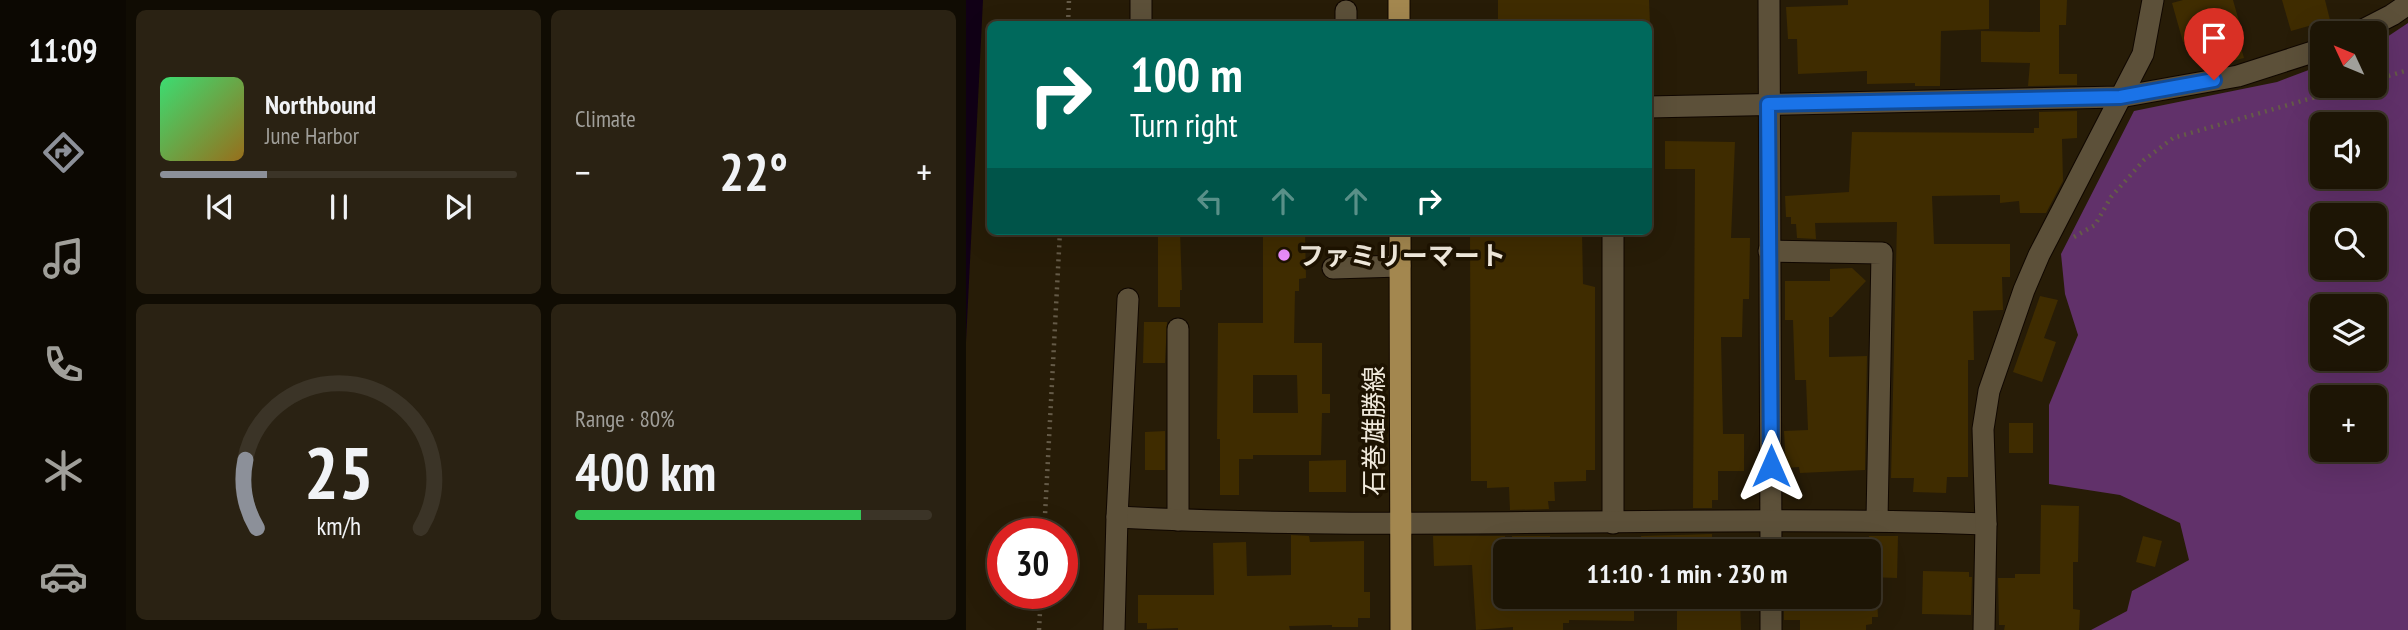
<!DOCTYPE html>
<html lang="en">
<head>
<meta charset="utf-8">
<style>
  body { margin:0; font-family:"PT Sans Narrow","Noto Sans JP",sans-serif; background:#2a2213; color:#f1f3f6; height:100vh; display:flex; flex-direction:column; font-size:26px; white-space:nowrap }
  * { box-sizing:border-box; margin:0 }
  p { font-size:23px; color:#a09f9a }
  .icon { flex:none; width:38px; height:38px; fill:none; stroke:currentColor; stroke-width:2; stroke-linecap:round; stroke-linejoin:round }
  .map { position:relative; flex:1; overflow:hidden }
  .details { display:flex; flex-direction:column; gap:10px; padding:10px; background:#100c03; width:840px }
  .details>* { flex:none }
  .guide { position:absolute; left:21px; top:21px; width:665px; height:214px; border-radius:10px; box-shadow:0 7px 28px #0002,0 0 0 2px #3b3427; background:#00695c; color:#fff; overflow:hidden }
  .needle { width:46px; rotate:314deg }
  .buttons { position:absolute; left:1344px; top:21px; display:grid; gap:14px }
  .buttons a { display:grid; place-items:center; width:77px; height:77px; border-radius:10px; background:#1d1505; box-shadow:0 7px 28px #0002,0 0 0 2px #3b3427; font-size:35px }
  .speed { position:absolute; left:21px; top:518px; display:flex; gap:14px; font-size:35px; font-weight:700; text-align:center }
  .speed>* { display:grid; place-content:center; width:91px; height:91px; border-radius:50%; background:#1d1505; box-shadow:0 7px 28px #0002,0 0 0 2px #3b3427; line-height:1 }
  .speed .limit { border:10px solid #d22; background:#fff; color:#111 }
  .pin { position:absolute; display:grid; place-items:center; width:60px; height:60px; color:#fff; margin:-72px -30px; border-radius:50% 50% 50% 0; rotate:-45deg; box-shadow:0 0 7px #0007 }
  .pin .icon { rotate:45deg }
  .me { position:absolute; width:77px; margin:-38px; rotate:0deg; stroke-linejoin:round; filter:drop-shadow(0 0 5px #0008) }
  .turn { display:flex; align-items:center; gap:24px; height:147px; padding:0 28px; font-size:32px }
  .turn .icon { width:91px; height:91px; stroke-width:2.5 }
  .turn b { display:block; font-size:49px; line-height:60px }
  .lanes { display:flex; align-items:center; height:66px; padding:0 28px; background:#0003; justify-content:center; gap:35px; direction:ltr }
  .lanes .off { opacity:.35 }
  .big { font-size:52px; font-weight:700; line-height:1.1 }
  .details .widget { flex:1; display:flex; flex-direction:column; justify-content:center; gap:10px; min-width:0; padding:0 24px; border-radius:10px; background:#2a2213 }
  .details .dial { align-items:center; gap:0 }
  .dial svg { height:182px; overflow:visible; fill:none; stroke:#3b3427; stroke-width:7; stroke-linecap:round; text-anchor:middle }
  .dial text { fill:#f1f3f6; stroke:none }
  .song { display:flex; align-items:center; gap:21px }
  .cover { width:84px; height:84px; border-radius:10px; background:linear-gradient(135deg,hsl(140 70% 55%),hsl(40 70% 35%)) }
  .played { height:7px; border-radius:4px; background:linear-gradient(90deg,#8c9099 30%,#3b3427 30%) }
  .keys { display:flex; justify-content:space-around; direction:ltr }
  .heat { display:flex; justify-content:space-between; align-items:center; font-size:38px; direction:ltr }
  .charge { height:10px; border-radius:5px; background:linear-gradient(90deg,#34c759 80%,#3b3427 0) }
  .details .tiles { flex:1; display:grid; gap:10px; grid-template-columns:repeat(2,1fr) }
  .trip { position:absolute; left:527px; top:539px; width:388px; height:70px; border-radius:10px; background:#1d1505; box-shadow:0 7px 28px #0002,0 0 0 2px #3b3427; font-weight:700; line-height:70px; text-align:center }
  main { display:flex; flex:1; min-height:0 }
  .tab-bar { display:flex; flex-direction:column; width:126px; justify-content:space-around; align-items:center; background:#0c0802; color:#a09f9a }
  .tab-bar .icon { width:49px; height:49px }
  .tab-bar .current { color:#8c9099 }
  .tab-bar b { font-size:32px; color:#f1f3f6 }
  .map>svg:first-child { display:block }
  .forest { fill:#61316a; fill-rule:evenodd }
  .water { fill:#110016 }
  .building { fill:#3f2c00; fill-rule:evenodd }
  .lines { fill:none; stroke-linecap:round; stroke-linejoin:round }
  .minor-casing { stroke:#100700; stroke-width:23 }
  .major-casing { stroke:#100700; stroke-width:23 }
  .path { stroke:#655b48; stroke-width:4.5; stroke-dasharray:2 5; stroke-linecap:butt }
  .minor { stroke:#5c5039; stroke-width:21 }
  .major { stroke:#a3874f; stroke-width:21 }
  .route-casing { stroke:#114b97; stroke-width:18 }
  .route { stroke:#1a73e8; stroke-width:12 }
  .poi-dot { fill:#ea8dfc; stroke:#1e1301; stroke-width:2.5 }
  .labels { text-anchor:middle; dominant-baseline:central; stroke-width:7; stroke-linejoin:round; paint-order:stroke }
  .poi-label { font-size:26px; font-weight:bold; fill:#f1eadd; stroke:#1e1301; text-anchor:start }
  .street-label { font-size:26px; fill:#f1eadd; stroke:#1e1301 }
</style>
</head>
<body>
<main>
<nav class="tab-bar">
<b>11:09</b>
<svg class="icon current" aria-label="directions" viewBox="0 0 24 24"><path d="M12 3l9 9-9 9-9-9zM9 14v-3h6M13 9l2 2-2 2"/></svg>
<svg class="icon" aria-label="music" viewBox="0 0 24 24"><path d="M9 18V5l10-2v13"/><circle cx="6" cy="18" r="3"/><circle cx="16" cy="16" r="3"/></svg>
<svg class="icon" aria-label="phone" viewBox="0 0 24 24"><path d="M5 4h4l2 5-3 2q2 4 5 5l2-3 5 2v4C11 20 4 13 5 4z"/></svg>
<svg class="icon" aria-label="climate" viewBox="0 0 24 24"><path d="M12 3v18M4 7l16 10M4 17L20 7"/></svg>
<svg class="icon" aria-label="car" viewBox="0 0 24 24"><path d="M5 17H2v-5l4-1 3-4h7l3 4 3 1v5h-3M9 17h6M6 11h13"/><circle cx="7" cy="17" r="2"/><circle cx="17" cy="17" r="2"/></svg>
</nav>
<section class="details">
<div class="tiles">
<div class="widget">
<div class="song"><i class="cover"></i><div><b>Northbound</b><p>June Harbor</p></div></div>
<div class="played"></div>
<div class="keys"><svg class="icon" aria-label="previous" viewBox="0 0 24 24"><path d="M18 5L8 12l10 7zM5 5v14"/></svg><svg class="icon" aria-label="pause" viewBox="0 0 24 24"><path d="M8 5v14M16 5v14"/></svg><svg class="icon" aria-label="next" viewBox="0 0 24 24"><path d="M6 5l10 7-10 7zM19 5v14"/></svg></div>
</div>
<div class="widget"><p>Climate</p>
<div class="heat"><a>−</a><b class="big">22°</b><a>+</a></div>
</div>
<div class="widget dial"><svg viewBox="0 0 100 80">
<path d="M14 69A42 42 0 1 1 86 69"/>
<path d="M14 69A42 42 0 0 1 9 39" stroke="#8c9099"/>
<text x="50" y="56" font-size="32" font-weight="700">25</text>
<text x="50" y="72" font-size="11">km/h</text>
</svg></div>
<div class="widget"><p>Range · 80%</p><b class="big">400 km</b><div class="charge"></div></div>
</div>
</section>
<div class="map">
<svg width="1442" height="630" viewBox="0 0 1442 630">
  <rect width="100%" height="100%" fill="#271c07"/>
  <path class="forest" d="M1442,23v607h-317l36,-19 5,-20 57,-31 -9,-37 -60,-28 -71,-11v-79l29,-70 -13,-41 -4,-40 73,-143 143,-29 45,-17v21h53v-41zM1356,124h53v53h-53zM1356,215h53v53h-53zM1356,306h53v53h-53zM1356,397h53v53h-53z"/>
  <path class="water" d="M0,0h17l-17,342z"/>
  <g class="building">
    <path d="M532,0h151l1,24h-152z"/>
    <path d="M882,0h141v29l-48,2 -1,55h-25v-3l-48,1v-13l-69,3 -1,-35h-9l-2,-32 62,-2z"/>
    <path d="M1074,0h27l-1,25h-7v49h18v11l-49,1 2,-23 -49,-1v-31l59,1z"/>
    <path d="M1217,0h50l7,25 -5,2 9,31 -31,8 -2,-7 -15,4 -6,-23 -7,2 -11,-39z"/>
    <path d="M1316,0h43l5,20 -39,11z"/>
    <path d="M1111,111v27l-15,1 1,42 -17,32h-26l-1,-12 -19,2v-8l-68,1 2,48h76v33h-8l1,33 -30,1 1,49h-6v117h-21l-1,16 -33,-1 1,-14h-23l6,-256 -82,1 1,16 -19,-1 -1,-14h-5v-7h-5l-1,-21 64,-4 3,-60 182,1v-5h5v-16z"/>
    <path d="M699,141l70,1 -4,96h19l-1,61h-6l-1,38h-21l2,97h21v37h-26v29h-6v8h-19l2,-339h-30z"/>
    <path d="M192,231h22l2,59h-2v17h-22z"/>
    <path d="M297,231h42l1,47 -7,1v12h-4l-1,52h28v51h8v19h-8l-1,42h-68v4h-14v36h-19v-56h-3l1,-116h45zM287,375h44l1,38h-45z"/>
    <path d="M504,231h112l1,53 12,3v183h-9v11l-32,1 1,19h-7l1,8 -39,1 -1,-23 -22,1v-7h-16z"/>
    <path d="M886,268l14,13 -34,36h-3v40l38,-1 -2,114 -65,3 -1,-6 -13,1 -2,-37 24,-1 -2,-50h-11l-2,-60h-8v-39h45v-12z"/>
    <path d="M1074,296l18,4 -14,38 12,4 -14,40 -29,-10z"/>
    <path d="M178,322h23l-2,41h-22z"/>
    <rect x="1043" y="423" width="24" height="30"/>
    <path d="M199,431v39h-20v-38z"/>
    <path d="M380,460v32h-37v-31z"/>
    <path d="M1075,505l38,1 -1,56h-5v47l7,1 -1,20h-75l1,-5h-6l-1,-47h17v-4h25z"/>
    <path d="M746,534v17h-70l-1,-15z"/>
    <path d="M325,535l18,1 1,6 54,-1v51h6v26h-12v9h-26v-2l-43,1 1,4h-112v-2l-31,1v-6h-9v-28h76l-1,-52 33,-1 1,34 44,-1z"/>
    <path d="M467,536h72v61h129v24l-65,-1v3h-6v7h-50v-3l-37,3 -4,-65 -38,1z"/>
    <path d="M546,536h38l1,15h-38z"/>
    <path d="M903,536h29l-1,42 -28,-1z"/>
    <path d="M1177,536l19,5 -7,26 -19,-5z"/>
    <path d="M957,571l46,1v5h3l-1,38 -49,-1z"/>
    <path d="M711,597h63l1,33h-64z"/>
    <path d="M818,597h93l1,20h-6v7l-6,1v5h-66v-10h-16z"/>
  </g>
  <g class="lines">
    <g class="minor-casing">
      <g id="minor">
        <path d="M175,0v24"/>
        <path d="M803,0l2,551"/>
        <path d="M380,24v-13"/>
        <path d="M1391,33l35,-18 16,-11"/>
        <path d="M682,107l472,-10 118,-21 84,-27"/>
        <path d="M647,231v292"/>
        <path d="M803,251l113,2 -5,267"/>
        <path d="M367,268l67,-2"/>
        <path d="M212,329v191"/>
        <path d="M151,517c289,15 579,-3 869,7"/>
        <path d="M148,630l3,-113 11,-218"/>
        <path d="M805,630v-33"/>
        <path d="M1018,630l2,-106 -3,-95 6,-38 35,-101 15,-35 104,-201 10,-54"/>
      </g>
    </g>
    <g class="major-casing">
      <g id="major">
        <path d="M433,24v-24"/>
        <path d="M434,231l1,399"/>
      </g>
    </g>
    <g class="path">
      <path d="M102,24l1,-24"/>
      <path d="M1409,80l33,-10"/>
      <path d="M1108,237l21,-12 16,-28 33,-37 29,-22 181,-52"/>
      <path d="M78,534l16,-303"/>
      <path d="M73,630l2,-37"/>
    </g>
    <use href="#minor" class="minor"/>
    <use href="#major" class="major"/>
  </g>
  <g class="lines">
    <g class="route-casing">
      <path id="route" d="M805,466l-3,-362 352,-7 94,-17"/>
    </g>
    <use href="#route" class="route"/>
  </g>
  <circle class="poi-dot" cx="318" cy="255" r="7"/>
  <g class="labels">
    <g class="poi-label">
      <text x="332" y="255">ファミリーマート</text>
    </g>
    <g class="street-label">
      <text transform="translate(407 431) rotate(-90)">石巻雄勝線</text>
    </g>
  </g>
</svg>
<div class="buttons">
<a><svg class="needle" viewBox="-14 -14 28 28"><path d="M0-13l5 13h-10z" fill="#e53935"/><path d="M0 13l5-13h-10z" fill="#a09f9a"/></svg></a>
<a><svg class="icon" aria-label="sound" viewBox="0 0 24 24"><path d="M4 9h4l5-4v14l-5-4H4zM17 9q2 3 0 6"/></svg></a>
<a><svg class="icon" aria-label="search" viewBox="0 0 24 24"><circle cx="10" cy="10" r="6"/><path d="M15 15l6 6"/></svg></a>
<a><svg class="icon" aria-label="layers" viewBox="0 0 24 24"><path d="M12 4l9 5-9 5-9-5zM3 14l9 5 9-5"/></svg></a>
<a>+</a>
</div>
<div class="speed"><div class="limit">30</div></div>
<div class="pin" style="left:1248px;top:80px;background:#d93025"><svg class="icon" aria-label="arrive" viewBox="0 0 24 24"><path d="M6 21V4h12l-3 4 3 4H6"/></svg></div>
<svg class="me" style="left:805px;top:466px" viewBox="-20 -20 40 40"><path d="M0-17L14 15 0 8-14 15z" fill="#1a73e8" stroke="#fff" stroke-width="4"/></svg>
<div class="trip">11:10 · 1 min · 230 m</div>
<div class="guide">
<div class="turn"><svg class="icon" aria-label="right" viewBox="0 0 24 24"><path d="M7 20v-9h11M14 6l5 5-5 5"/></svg><div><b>100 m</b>Turn right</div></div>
<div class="lanes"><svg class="icon off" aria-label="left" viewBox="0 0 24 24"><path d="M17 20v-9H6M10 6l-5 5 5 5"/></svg><svg class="icon off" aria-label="ahead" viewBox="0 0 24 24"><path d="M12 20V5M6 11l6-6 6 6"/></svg><svg class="icon off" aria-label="ahead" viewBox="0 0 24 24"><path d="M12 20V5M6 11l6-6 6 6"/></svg><svg class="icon" aria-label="right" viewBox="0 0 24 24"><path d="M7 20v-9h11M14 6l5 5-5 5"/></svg></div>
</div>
</div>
</main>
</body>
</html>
